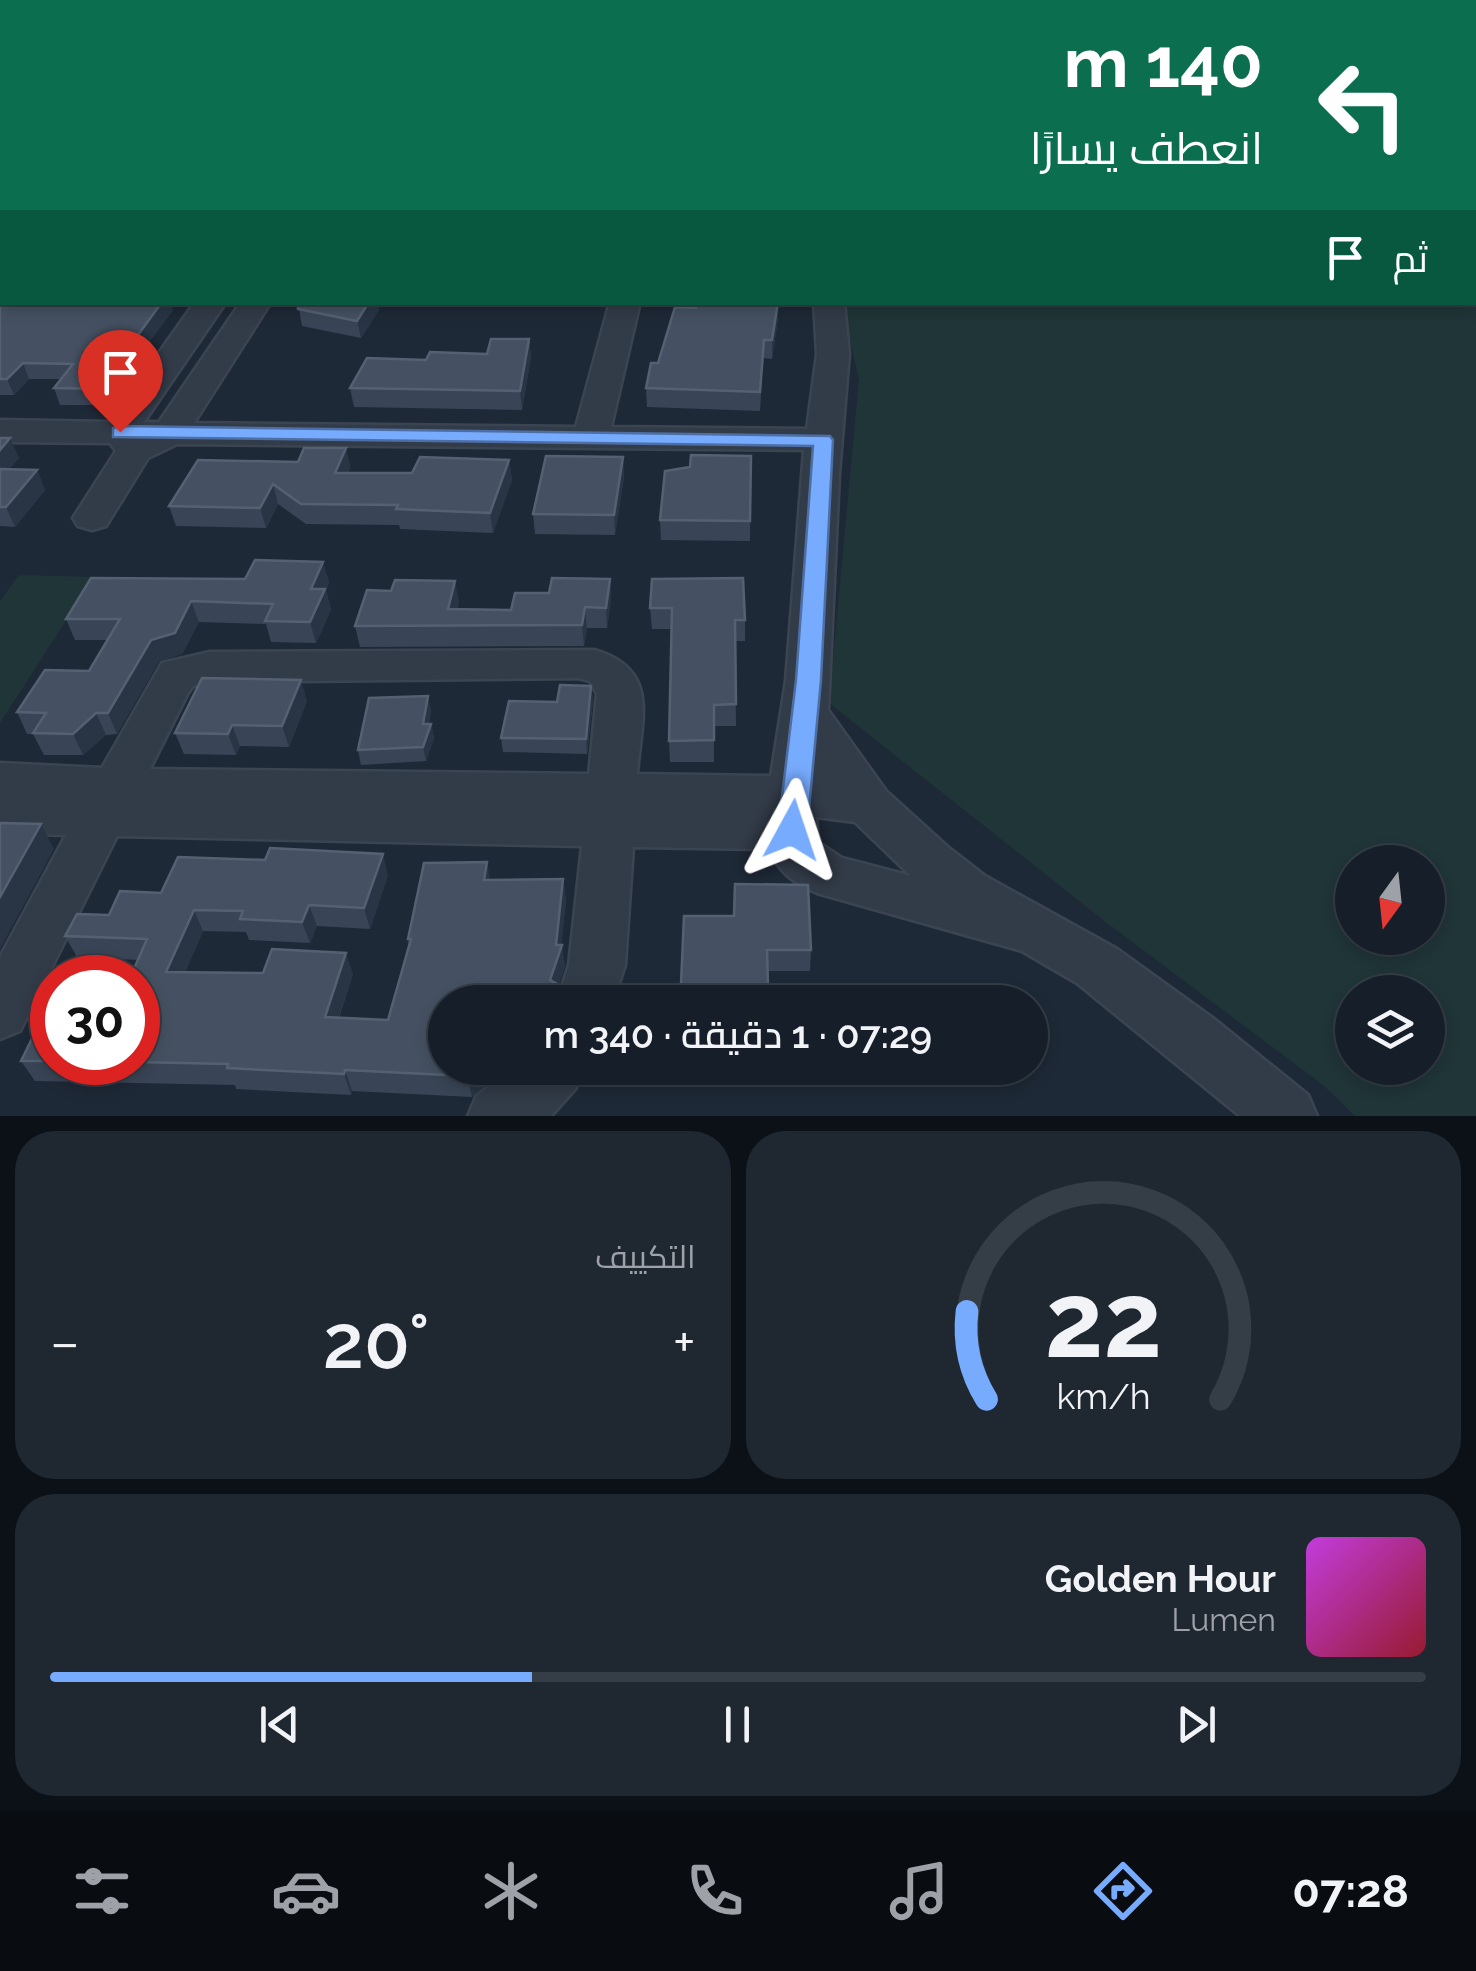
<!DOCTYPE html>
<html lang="ar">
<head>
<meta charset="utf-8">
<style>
  body { margin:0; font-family:Raleway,Cairo,sans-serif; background:#1f2731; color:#f1f3f6; direction:rtl; height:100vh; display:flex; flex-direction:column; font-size:38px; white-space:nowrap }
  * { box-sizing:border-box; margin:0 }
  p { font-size:32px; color:#9ea2a8 }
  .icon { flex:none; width:55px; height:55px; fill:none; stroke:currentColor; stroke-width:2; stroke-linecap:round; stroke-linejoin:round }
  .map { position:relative; height:1116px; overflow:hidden; direction:ltr }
  .details { display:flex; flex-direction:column; gap:15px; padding:15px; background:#0c1117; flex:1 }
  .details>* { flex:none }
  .top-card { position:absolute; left:0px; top:0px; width:1478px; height:305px; box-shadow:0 5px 15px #0003,0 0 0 2px #353d46; direction:rtl; background:#0b6e4f; color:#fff; overflow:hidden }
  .needle { width:65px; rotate:195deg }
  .tools { position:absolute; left:1335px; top:845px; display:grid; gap:20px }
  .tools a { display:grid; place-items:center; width:110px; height:110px; border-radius:50%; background:#161f29; box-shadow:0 5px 15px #0003,0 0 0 2px #353d46; font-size:50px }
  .speed { position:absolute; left:30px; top:955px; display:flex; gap:20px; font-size:50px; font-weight:700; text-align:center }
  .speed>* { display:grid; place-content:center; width:130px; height:130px; border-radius:50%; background:#161f29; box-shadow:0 5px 15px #0003,0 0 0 2px #353d46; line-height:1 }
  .speed .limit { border:15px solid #d22; background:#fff; color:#111 }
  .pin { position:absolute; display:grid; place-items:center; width:85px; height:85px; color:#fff; margin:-102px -42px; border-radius:50% 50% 50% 0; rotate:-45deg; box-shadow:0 0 10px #0007 }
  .pin .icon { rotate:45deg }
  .me { position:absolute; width:110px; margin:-55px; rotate:5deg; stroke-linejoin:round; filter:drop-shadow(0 0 8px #0008) }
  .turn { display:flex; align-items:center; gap:35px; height:210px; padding:0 50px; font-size:45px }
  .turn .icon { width:130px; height:130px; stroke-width:2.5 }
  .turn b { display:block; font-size:70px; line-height:85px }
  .then { display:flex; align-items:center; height:95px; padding:0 50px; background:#0003; gap:20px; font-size:38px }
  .big { font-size:75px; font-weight:600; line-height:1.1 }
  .details .tile { flex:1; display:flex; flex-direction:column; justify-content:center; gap:15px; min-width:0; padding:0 35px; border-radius:40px; background:#1f2731 }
  .details .dial { align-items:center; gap:0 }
  .dial svg { height:260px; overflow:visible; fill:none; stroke:#353d46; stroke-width:7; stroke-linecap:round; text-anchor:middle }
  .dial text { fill:#f1f3f6; stroke:none }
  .song { display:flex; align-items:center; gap:30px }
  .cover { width:120px; height:120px; border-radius:15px; background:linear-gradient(135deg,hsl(290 70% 55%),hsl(350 70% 35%)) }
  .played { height:10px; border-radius:5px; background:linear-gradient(90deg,#77abfe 35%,#353d46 35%) }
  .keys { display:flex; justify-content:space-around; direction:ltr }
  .heat { display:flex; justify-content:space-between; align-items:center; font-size:55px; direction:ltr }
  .details .tiles { flex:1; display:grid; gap:15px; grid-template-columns:1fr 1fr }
  .tile:last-child { grid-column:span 2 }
  .trip { position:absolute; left:428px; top:985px; width:620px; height:100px; border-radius:50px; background:#161f29; box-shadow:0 5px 15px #0003,0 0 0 2px #353d46; font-weight:600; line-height:100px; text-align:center; direction:rtl }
  .tabs { display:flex; height:160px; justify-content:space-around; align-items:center; background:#090c10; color:#9ea2a8 }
  .tabs .icon { width:70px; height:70px }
  .tabs .current { color:#77abfe }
  .tabs b { font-size:45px; color:#f1f3f6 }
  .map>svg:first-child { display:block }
  .green { fill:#203538; fill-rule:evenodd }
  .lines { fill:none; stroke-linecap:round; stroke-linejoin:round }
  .minor-casing { stroke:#3b4451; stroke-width:5 }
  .minor { fill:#323b48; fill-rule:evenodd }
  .wall { fill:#394556 }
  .shaded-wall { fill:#293545 }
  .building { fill:#455162; stroke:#556172; stroke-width:2.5 }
  .route { fill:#77abfe; stroke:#4d6fa5; stroke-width:2.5 }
</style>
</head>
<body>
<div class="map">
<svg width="1476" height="1116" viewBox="0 0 1476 1116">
  <rect width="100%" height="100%" fill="#1e2937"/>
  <g class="green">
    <path d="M0,0h562l1,2h-561v108z"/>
    <path d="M666,0h737l6,2h-745z"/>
    <path d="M1476,30v1086h-121l-32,-31 -216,-162 -278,-220 30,-324 -18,-76 634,-1zM1352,862h76v76h-76zM1352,992h76v76h-76z"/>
    <path d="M19,575l75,2 -94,146v-122z"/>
  </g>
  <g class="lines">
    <g class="minor-casing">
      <g id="minor">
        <rect x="565" y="0" width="18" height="2"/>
        <rect x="0" y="261" width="2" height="18"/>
        <path d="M195,302h31l-82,120h15l82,-120h30l-77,121 382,4 34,-125h30l-29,125 196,2 10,-75 -3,-52h30l5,52 -10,120 -11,236 58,81 63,57 36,28 132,73 97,70 94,76 9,21h-77l-163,-133 -55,-32 -205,-58c-23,-9 -38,-21 -48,-44l-136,-2 -8,118 -12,37h-56l12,-37 13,-119 -465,-10 -97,195 -20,8v-82l66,-122 -66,-2v-70l102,5 60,-105 48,-11 384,-2c67,19 47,69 43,124l134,2 15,-95 18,-231 -627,-6 -29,14 -42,68 -14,4 -14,-4 -5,-8 43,-67 -6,-8 -110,-1v-22l110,2zM578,678l12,3 7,13 -8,80 -439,-5 38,-76 5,-7 17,-4zM816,817l39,5 56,54 -69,-18 -24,-16z"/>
        <path d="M516,1068h69l-9,20 -25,28h-83l9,-21z"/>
      </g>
    </g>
    <use href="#minor" class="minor"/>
  </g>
  <g class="wall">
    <path d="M1449,0h27v10l-1,-8h-19z"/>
    <path d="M2,140v113l-2,-1v-105z"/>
    <path d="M0,287l2,15 171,8 -44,59 4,10 -22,26h-51l-6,-17 7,-9h-32l-15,16h-14z"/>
    <path d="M298,302h79l2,8 -18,28 -59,-12z"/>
    <path d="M692,302h86v16l-6,41 -9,-1 -3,53 -113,-4 -1,-19 12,-25 35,-55z"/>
    <path d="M529,339l2,18 -9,53 -168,-3 -4,-19 76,-28 61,-6z"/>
    <path d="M0,438l19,20 -10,11 28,1 8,20 -30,37 -15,-1z"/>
    <path d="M346,448l4,19 -2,6h64l97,-13 3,20 -19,53 -93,-4 -1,-4 -93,-1 -28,-20 -12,24 -90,-2 -7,-20 129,-44z"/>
    <path d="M751,456l-1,85 -89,-1 -1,-20z"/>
    <path d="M623,457l1,20 -9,58 -80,-1 -2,-20z"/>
    <path d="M323,562l6,21 -3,7 5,20 -15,33 -45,-1 -5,-18 -67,-2 -17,32 -23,7 -42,73 -11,1 -23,20h-39l-11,-21h-6l-10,-22 72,-41 19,-31h-33l-9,-21z"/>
    <path d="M610,579l1,20 -4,29h-20l-3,18 -224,1 -5,-21 36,-35 68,11 -2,7 54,1 38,-17z"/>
    <path d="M652,579l93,41v21h-10l1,85h-22v36h-44l-1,-21 3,-112h-20l-2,-21z"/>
    <path d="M591,686l2,14 -6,54 -84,-2 -2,-14 56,-36z"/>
    <path d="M307,701l-18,46 -49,-1 -4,9 -52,-1 -9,-21z"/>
    <path d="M431,710l-2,14h2l3,14 -8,23 -65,4 -3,-15z"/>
    <path d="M388,875l-18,54 -53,-3 -7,17 -61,-3 -3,-8 -43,-1 -18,41 168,2 -14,44 49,2 21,-74 -1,-7 82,-59 73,-1 3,21 -5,45 4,21 -6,18 3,18h-117v66h63l-1,1 -35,28 -120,-6 -1,4 -115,-6 -1,-4 -200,-4 -14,-20 31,-51v52h86v-102l-61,-3 -12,-21 44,-21 52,-22z"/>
    <path d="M684,916l127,34 -1,21h-42v31h-86l-1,-18z"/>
  </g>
  <g class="shaded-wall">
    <path d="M162,302h9l2,8 -44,59 4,10 -22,26 -5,-16 13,-28z"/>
    <path d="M369,302h8l2,8 -18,28 -4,-17z"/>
    <path d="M778,302v16l-6,41v-19z"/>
    <path d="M529,339l2,18 -9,53 -2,-19z"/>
    <path d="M23,363l6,16 -15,16 -7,-16z"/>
    <path d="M10,438l9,20 -19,22v-30z"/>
    <path d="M346,448l4,19 -11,26 -4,-20z"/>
    <path d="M623,457l1,20 -9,58 -1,-20z"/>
    <path d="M509,460l3,20 -19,53 -3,-20z"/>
    <path d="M37,470l8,20 -30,37 -9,-20z"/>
    <path d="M273,484l5,20 -12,24 -6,-20z"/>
    <path d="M323,562l6,21 -3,7 5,20 -15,33 -6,-21 1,-33z"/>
    <path d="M610,579l1,20 -4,29 -1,-20z"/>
    <path d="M455,581l4,21 -7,24 -4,-17z"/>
    <path d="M191,601l8,21 -17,32 -23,7 -42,73 -9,-21 43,-73z"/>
    <path d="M585,607l2,21 -3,18 -2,-21z"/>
    <path d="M301,680l6,21 -18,46 -7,-21z"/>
    <path d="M591,686l2,14 -6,54 -1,-15z"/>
    <path d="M428,696l3,14 -4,25 4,-11 3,14 -8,23 -3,-14v-23z"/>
    <path d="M96,713l10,22 -23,20 -10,-21z"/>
    <path d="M232,725l8,21 -4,9 -8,-21z"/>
    <path d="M41,824l13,25 -54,100v-52z"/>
    <path d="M383,854l5,21 -18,54 -6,-21z"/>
    <path d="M487,862l4,22 -7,-4z"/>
    <path d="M563,879l3,21 -5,48 1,-3 3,21 -11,32 -4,-18z"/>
    <path d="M309,905l8,21 -7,17 -8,-21z"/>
    <path d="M194,910l9,21 -27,62 -10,-21z"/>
    <path d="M346,953l7,21 -21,64 -7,-21z"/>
    <path d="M559,985l3,17h-5v-4z"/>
    <path d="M478,1068h30l-1,1 -35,28 -5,-21z"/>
    <path d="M345,1070l7,21 -1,4 -7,-21z"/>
  </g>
  <g class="building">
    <path d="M2,140v99h-2v-92z"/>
    <path d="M2,284v18h160l-43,59 8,2 -21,26 -52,-1 19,-24 -50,-1 -16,16h-7v-92z"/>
    <path d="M298,302h71l-12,19 -59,-12z"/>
    <path d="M695,302h83l-6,38h-8l-4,52 -114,-4 5,-25h7l17,-56 21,1z"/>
    <path d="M491,339h38l-9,52 -170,-3 17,-30 59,2 4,-8 57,2z"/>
    <path d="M0,438h10l-10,12z"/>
    <path d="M304,448h42l-11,25h77l8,-16 89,3 -19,53 -94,-4 2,-4 -97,-1 -28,-20 -13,24 -91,-2 29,-46 100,2z"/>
    <path d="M691,455l60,1 -1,65 -90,-1 5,-49 25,-4z"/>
    <path d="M546,456l77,1 -9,58 -81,-1z"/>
    <path d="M0,469l37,1 -31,37h-6z"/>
    <path d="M255,560l68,2 -12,27h14l-15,33 -45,-1 8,-17 -82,-3 -16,32 -24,7 -43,73h-12l-23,21 -40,-1 13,-20 -29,-1 28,-42 44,1 31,-52h-54l25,-41 154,1z"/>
    <path d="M552,578l58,1 -4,29 -21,-1 -3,18 -227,1 12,-36 24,1 4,-11 60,1 -7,28 63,1 4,-17h34z"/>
    <path d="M743,578l2,42h-10l1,84 -22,1v35l-45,1 3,-133h-22l2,-29z"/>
    <path d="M202,678l99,2 -19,46 -50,-1 -4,9 -53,-1z"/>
    <path d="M560,685l31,1 -5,53 -85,-1 8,-37 48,1z"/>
    <path d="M428,696l-5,28h8l-8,23 -65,3 11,-52z"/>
    <path d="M0,823l41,1 -41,73z"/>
    <path d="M270,848l113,6 -19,54 -55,-3 -7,17 -62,-3 3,-8 -49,-1 -28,62 97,1 9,-24 74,4 -21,64 63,3 23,-81h-3l16,-76 63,-1 -3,18 79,-1 -7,66h6l-12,35 9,5 -2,13 -23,-1 -1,5h-88v66h33l-11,8 -122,-6 -1,4 -117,-6 1,-4 -94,-2h4v-84h-8l17,-39 -82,-3 12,-22 32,1 11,-24 41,2 17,-36 87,3z"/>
    <path d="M735,884l73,1 3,65h-44l1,35 -87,-1 3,-68h50z"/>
    <path d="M46,1010h6v51h-31z"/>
  </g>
  <path class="route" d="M120,426l710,10 3,4 -12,240 -14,150 -4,8 -11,3 -10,-3 -4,-8 18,-150 17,-234 -700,-9v-9z"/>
</svg>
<div class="tools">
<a><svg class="needle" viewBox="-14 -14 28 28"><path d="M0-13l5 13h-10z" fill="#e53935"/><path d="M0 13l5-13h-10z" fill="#9ea2a8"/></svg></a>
<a><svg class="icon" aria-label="layers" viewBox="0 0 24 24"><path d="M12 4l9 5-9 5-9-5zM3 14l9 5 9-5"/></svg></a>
</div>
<div class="speed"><div class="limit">30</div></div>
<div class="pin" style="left:120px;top:432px;background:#d93025"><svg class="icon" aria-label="arrive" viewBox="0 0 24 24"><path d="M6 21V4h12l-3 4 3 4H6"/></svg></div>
<svg class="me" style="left:792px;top:830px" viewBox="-20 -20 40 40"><path d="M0-17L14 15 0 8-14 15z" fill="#77abfe" stroke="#fff" stroke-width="4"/></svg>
<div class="trip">07:29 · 1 دقيقة · 340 m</div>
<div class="top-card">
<div class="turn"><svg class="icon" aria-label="left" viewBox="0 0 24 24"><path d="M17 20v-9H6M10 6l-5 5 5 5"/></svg><div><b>140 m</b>انعطف يسارًا</div></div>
<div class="then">ثم<svg class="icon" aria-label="arrive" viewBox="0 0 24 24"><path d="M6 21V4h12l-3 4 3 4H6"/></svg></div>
</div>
</div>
<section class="details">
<div class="tiles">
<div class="tile dial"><svg viewBox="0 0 100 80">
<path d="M14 69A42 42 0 1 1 86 69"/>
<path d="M14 69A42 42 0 0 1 8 42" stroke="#77abfe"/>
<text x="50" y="56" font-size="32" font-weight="700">22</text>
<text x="50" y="72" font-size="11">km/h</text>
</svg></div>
<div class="tile"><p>التكييف</p>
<div class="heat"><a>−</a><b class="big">20°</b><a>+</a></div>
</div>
<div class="tile">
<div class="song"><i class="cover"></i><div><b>Golden Hour</b><p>Lumen</p></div></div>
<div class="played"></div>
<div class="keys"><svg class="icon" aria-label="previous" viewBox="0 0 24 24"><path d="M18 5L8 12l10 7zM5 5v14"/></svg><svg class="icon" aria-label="pause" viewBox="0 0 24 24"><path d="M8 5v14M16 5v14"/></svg><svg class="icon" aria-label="next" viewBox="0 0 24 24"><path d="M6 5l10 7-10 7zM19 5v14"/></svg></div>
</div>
</div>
</section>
<nav class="tabs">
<b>07:28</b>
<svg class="icon current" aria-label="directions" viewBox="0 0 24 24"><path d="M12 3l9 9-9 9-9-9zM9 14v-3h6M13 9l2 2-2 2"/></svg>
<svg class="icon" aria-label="music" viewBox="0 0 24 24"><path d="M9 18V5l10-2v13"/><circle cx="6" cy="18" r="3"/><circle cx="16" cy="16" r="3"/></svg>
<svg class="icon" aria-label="phone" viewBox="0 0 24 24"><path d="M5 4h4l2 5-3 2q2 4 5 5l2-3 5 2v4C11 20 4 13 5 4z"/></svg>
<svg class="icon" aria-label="climate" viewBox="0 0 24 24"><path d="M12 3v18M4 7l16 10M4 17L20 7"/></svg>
<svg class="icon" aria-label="car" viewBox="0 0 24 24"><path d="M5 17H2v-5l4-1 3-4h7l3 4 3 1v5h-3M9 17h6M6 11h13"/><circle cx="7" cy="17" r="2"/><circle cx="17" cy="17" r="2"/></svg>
<svg class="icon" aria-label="filters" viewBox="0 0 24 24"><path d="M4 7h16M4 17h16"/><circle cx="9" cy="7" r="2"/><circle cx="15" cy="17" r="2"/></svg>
</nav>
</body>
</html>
